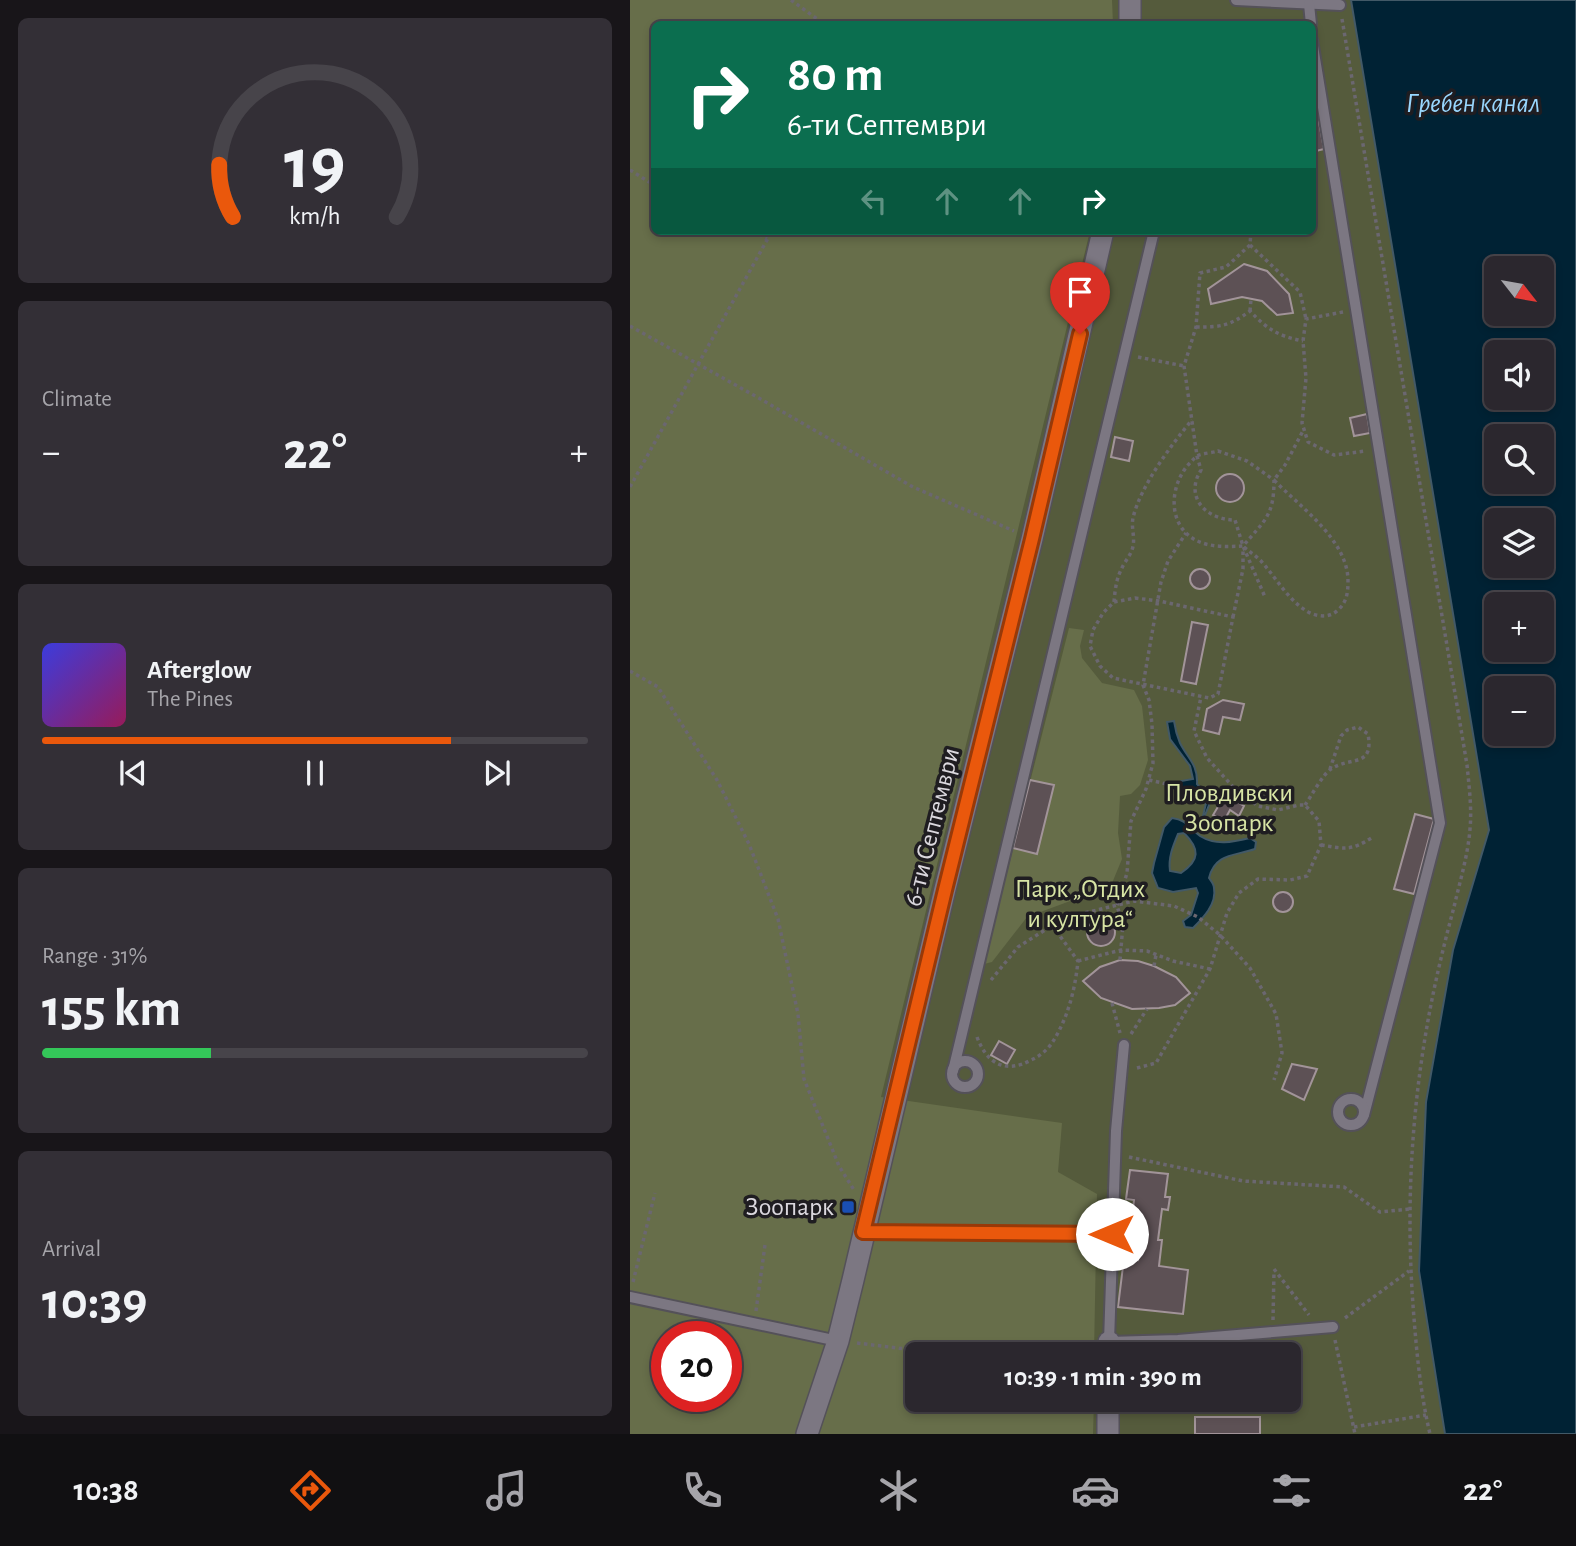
<!DOCTYPE html>
<html lang="en">
<head>
<meta charset="utf-8">
<style>
  body { margin:0; font-family:"Alegreya Sans",sans-serif; background:#332f36; color:#f1f3f6; height:100vh; display:flex; flex-direction:column; font-size:26px; white-space:nowrap }
  * { box-sizing:border-box; margin:0 }
  p { font-size:23px; color:#a6a5aa }
  .icon { flex:none; width:38px; height:38px; fill:none; stroke:currentColor; stroke-width:2; stroke-linecap:round; stroke-linejoin:round }
  .map { position:relative; flex:1; overflow:hidden }
  .sheet { display:flex; flex-direction:column; gap:18px; padding:18px; background:#181519; width:630px }
  .sheet>* { flex:none }
  .hud { position:absolute; left:21px; top:21px; width:665px; height:214px; border-radius:10px; box-shadow:0 4px 10px #0003,0 0 0 2px #47444a; background:#0b6e4f; color:#fff; overflow:hidden }
  .needle { width:46px; rotate:121deg }
  .fabs { position:absolute; left:854px; top:256px; display:grid; gap:14px }
  .fabs a { display:grid; place-items:center; width:70px; height:70px; border-radius:10px; background:#2b272e; box-shadow:0 4px 10px #0003,0 0 0 2px #47444a; font-size:35px }
  .speed { position:absolute; left:21px; top:1321px; display:flex; gap:14px; font-size:35px; font-weight:700; text-align:center }
  .speed>* { display:grid; place-content:center; width:91px; height:91px; border-radius:50%; background:#2b272e; box-shadow:0 4px 10px #0003,0 0 0 2px #47444a; line-height:1 }
  .speed .limit { border:10px solid #d22; background:#fff; color:#111 }
  .pin { position:absolute; display:grid; place-items:center; width:60px; height:60px; color:#fff; margin:-72px -30px; border-radius:50% 50% 50% 0; rotate:-45deg; box-shadow:0 0 7px #0007 }
  .pin .icon { rotate:45deg }
  .me { position:absolute; width:77px; margin:-38px; rotate:270deg; stroke-linejoin:round; filter:drop-shadow(0 0 5px #0008) }
  .turn { display:flex; align-items:center; gap:24px; height:147px; padding:0 21px; font-size:32px }
  .turn .icon { width:91px; height:91px; stroke-width:2.5 }
  .turn b { display:block; font-size:49px; line-height:60px }
  .lanes { display:flex; align-items:center; height:66px; padding:0 21px; background:#0003; justify-content:center; gap:35px; direction:ltr }
  .lanes .off { opacity:.35 }
  .big { font-size:52px; font-weight:700; line-height:1.1 }
  .sheet .tile { flex:1; display:flex; flex-direction:column; justify-content:center; gap:10px; min-width:0; padding:0 24px; border-radius:10px; background:#332f36 }
  .sheet .dial { align-items:center; gap:0 }
  .dial svg { height:182px; overflow:visible; fill:none; stroke:#47444a; stroke-width:7; stroke-linecap:round; text-anchor:middle }
  .dial text { fill:#f1f3f6; stroke:none }
  .song { display:flex; align-items:center; gap:21px }
  .cover { width:84px; height:84px; border-radius:10px; background:linear-gradient(135deg,hsl(240 70% 55%),hsl(330 70% 35%)) }
  .played { height:7px; border-radius:4px; background:linear-gradient(90deg,#ea580c 75%,#47444a 75%) }
  .keys { display:flex; justify-content:space-around; direction:ltr }
  .heat { display:flex; justify-content:space-between; align-items:center; font-size:38px; direction:ltr }
  .charge { height:10px; border-radius:5px; background:linear-gradient(90deg,#34c759 31%,#47444a 0) }
  .trip { position:absolute; left:275px; top:1342px; width:396px; height:70px; border-radius:10px; background:#2b272e; box-shadow:0 4px 10px #0003,0 0 0 2px #47444a; font-weight:700; line-height:70px; text-align:center }
  .tab-bar { display:flex; height:112px; justify-content:space-around; align-items:center; background:#111012; color:#a6a5aa }
  .tab-bar .icon { width:49px; height:49px }
  .tab-bar .selected { color:#ea580c }
  .tab-bar b { font-size:32px; color:#f1f3f6 }
  main { display:flex; flex:1; min-height:0 }
  .map>svg:first-child { display:block }
  .green { fill:#555b3c; fill-rule:evenodd }
  .forest { fill:#676e4a; fill-rule:evenodd }
  .water { fill:#002234; stroke:#425967; stroke-width:2; fill-rule:evenodd }
  .building { fill:#5d5155; stroke:#a29499; stroke-width:2 }
  .lines { fill:none; stroke-linecap:round; stroke-linejoin:round }
  .lane-casing { stroke:#545159; stroke-width:14 }
  .street-casing { stroke:#545159; stroke-width:24 }
  .secondary-casing { stroke:#545159; stroke-width:24 }
  .path { stroke:#6b6770; stroke-width:3.5; stroke-dasharray:3.5 3.5; stroke-linecap:butt }
  .lane { stroke:#7c7782; stroke-width:10 }
  .street { stroke:#7c7782; stroke-width:21 }
  .secondary { stroke:#7c7782; stroke-width:21 }
  .route-casing { stroke:#983908; stroke-width:18 }
  .route { stroke:#ea580c; stroke-width:12 }
  .transit-dot { fill:#1a4fb4; stroke:#1f1d21; stroke-width:2.5 }
  .labels { text-anchor:middle; dominant-baseline:central; stroke-width:7; stroke-linejoin:round; paint-order:stroke }
  .park-label { font-size:26px; fill:#d8e5a5; stroke:#1f1d21 }
  .street-label { font-size:26px; fill:#dbd8de; stroke:#1f1d21 }
  .poi-label { font-size:26px; fill:#dbd8de; stroke:#1f1d21; text-anchor:end }
  .water-label { font-size:28px; font-style:italic; fill:#99d7fe; stroke:#1f1d21 }
</style>
</head>
<body>
<main>
<section class="sheet">
<div class="tile dial"><svg viewBox="0 0 100 80">
<path d="M14 69A42 42 0 1 1 86 69"/>
<path d="M14 69A42 42 0 0 1 8 46" stroke="#ea580c"/>
<text x="50" y="56" font-size="32" font-weight="700">19</text>
<text x="50" y="72" font-size="11">km/h</text>
</svg></div>
<div class="tile"><p>Climate</p>
<div class="heat"><a>−</a><b class="big">22°</b><a>+</a></div>
</div>
<div class="tile">
<div class="song"><i class="cover"></i><div><b>Afterglow</b><p>The Pines</p></div></div>
<div class="played"></div>
<div class="keys"><svg class="icon" aria-label="previous" viewBox="0 0 24 24"><path d="M18 5L8 12l10 7zM5 5v14"/></svg><svg class="icon" aria-label="pause" viewBox="0 0 24 24"><path d="M8 5v14M16 5v14"/></svg><svg class="icon" aria-label="next" viewBox="0 0 24 24"><path d="M6 5l10 7-10 7zM19 5v14"/></svg></div>
</div>
<div class="tile"><p>Range · 31%</p><b class="big">155 km</b><div class="charge"></div></div>
<div class="tile"><p>Arrival</p><b class="big">10:39</b></div>
</section>
<div class="map">
<svg width="946" height="1434" viewBox="0 0 946 1434">
  <rect width="100%" height="100%" fill="#39343e"/>
  <path class="green" d="M0,0h946v1434h-946zM24,24h658v207h-658zM866,268h46v45h-46zM866,352h46v45h-46zM866,436h46v45h-46zM866,520h46v45h-46zM866,604h46v45h-46zM866,688h46v45h-46zM37,1337h59v59h-59zM287,1354h371v46h-371z"/>
  <g class="forest">
    <path d="M0,0h482l1,24h-459v207h436l-209,866 181,26 -4,49 39,22 -3,160h-177v46h177l-1,34h-463zM37,1337h59v59h-59z"/>
    <path d="M439,628l15,2 -4,16 2,12 20,25 32,7 8,16 6,54 -8,25 -9,9 -11,2 -2,37 4,26 -12,29 -10,2 -73,27 -35,45 -8,2z"/>
  </g>
  <g class="water">
    <path d="M721,0h225v1434h-131l-26,-163 7,-169 27,-152 36,-120zM866,268h46v45h-46zM866,352h46v45h-46zM866,436h46v45h-46zM866,520h46v45h-46zM866,604h46v45h-46zM866,688h46v45h-46z"/>
    <path d="M544,721c1,7 3,15 6,22 8,16 18,21 17,41l7,7 5,14 -4,10 -2,1 3,-13 -5,-11 -5,-2 -1,5 -16,1 2,-15 12,-2 -3,-13 -20,-27 -3,-17z"/>
    <path d="M542,818c15,2 16,9 28,18 16,10 33,6 50,2l6,4 -1,7c-20,7 -40,4 -46,29 2,3 5,6 5,10 3,16 -11,30 -21,40l-8,-1 -2,-6 8,-6 7,-22 -2,-5 -23,4 -15,-4 -6,-15 2,-10 10,-36zM554,833c16,16 16,27 -3,40l-11,-2c-2,-13 3,-25 8,-37z"/>
  </g>
  <g class="building">
    <path d="M682,80l7,42 -7,-1z"/>
    <path d="M682,121l7,1 5,27 -12,3z"/>
    <path d="M614,264l23,7 22,23 4,19 -16,2 -15,-14 -20,-4 -31,7 -3,-15z"/>
    <path d="M737,414l3,19 -16,3 -4,-18z"/>
    <path d="M485,437l18,4 -4,20 -18,-4z"/>
    <circle cx="600" cy="488" r="14"/>
    <circle cx="570" cy="579" r="10"/>
    <path d="M562,622l16,3 -12,59 -15,-3z"/>
    <path d="M593,700l21,4 -4,16 -17,-3 -4,17 -16,-4 4,-21z"/>
    <path d="M400,780l24,5 -17,69 -24,-6z"/>
    <path d="M595,795l19,11 -5,10 -9,-6 -6,11 -11,-6z"/>
    <path d="M785,814l19,5 -20,75 -20,-5z"/>
    <circle cx="653" cy="902" r="10"/>
    <circle cx="471" cy="932" r="14"/>
    <path d="M490,960l18,1 16,5 22,11 14,16 -15,12 -16,3 -27,1 -31,-11 -18,-17 17,-14z"/>
    <path d="M369,1041l16,9 -8,14 -16,-9z"/>
    <path d="M662,1064l25,5 -13,31 -22,-11z"/>
    <path d="M500,1170l38,4 -3,23h5l-2,13 -6,-1 -4,31h4l-3,26 29,4 -5,44 -65,-7 6,-49 14,2 2,-17 -11,-1 5,-42 -8,-1z"/>
    <rect x="565" y="1417" width="65" height="17"/>
  </g>
  <g class="lines">
    <g class="lane-casing">
      <g id="lane">
        <path d="M606,0l104,5"/>
        <path d="M679,4l2,20"/>
        <path d="M682,40l128,783 -76,292"/>
        <path d="M494,1045l-8,86 -7,211 69,-2 155,-13"/>
        <circle cx="335" cy="1074" r="13"/>
        <path d="M323,1071l201,-840"/>
        <circle cx="721" cy="1112" r="13"/>
        <path d="M233,1232l249,2"/>
        <path d="M0,1297l208,44"/>
      </g>
    </g>
    <g class="street-casing">
      <g id="street">
        <path d="M479,1354v-12"/>
        <path d="M478,1434v-34"/>
      </g>
    </g>
    <g class="secondary-casing">
      <g id="secondary">
        <path d="M500,24v-24"/>
        <path d="M177,1434l31,-93 15,-61 92,-391 87,-350 71,-308"/>
      </g>
    </g>
    <g class="path">
      <path d="M161,0l33,24"/>
      <path d="M712,19l125,746c2,21 5,43 3,64 -2,26 -10,52 -16,78 -11,41 -21,83 -28,125 -16,94 -20,190 -12,286 3,39 7,78 16,116"/>
      <path d="M471,24l11,-3"/>
      <path d="M0,170l24,15"/>
      <path d="M123,231l14,8"/>
      <path d="M621,231l-1,14 -24,22 -26,6 -4,54 -12,39 13,90 4,14c-2,4 -4,7 -5,11 -6,25 18,39 39,39l8,26 22,51"/>
      <path d="M620,245l50,47 6,27"/>
      <path d="M620,311l1,-12"/>
      <path d="M713,312l-37,7 -3,22 3,37 -4,45 6,19 26,13 32,-4"/>
      <path d="M0,326l127,71 156,90 101,44"/>
      <path d="M566,327c26,0 33,-1 54,-16 17,18 28,25 53,30"/>
      <path d="M508,357l46,9"/>
      <path d="M588,451l29,10 27,19c0,36 -9,40 -31,66 -19,1 -42,2 -57,-13 -19,-19 -13,-52 3,-69 3,-3 5,-6 8,-8 6,-3 15,-3 21,-5z"/>
      <path d="M0,487l142,-256"/>
      <path d="M614,547c6,5 12,9 17,14 16,18 27,39 47,51 10,5 22,6 30,-2 9,-8 10,-18 10,-29 0,-41 -48,-74 -74,-101l11,-15 19,-36"/>
      <path d="M505,598l24,3 74,16 -15,77 -9,4 -96,-20 -13,-12 -10,-20 3,-16 10,-17 11,-11z"/>
      <path d="M484,602c1,-11 2,-22 7,-32 3,-8 11,-16 12,-24 2,-9 -2,-19 0,-28 7,-31 38,-73 59,-98"/>
      <path d="M603,617l10,-48v-19"/>
      <path d="M0,671l28,16 59,93 32,64 29,75 20,95 6,65 35,87 15,24"/>
      <path d="M519,780l22,5"/>
      <path d="M675,805c7,-10 18,-31 26,-36 20,-13 43,-1 37,-35l-10,-7 -11,3 -6,6 -11,33"/>
      <path d="M691,845c25,4 30,6 52,-8"/>
      <path d="M490,960l3,-36 -6,-18 10,-33 4,-52 15,-32 7,-26 -1,-39 -3,-24 -6,-15 18,-103 7,-21 18,-28"/>
      <path d="M448,961l43,-11 26,1 26,10 37,8"/>
      <path d="M524,966l2,-11"/>
      <path d="M361,980l27,-33 46,-29 70,-17 40,5 24,11 22,18 30,33 26,46 6,39 -8,27"/>
      <path d="M482,1003l8,30"/>
      <path d="M501,1034l16,-25"/>
      <path d="M347,1037c10,27 29,37 54,23 8,-3 16,-10 21,-17 16,-25 23,-53 26,-82l-26,-36"/>
      <path d="M507,1068l19,-5 54,-94 17,-56 12,-20 19,-14 32,1 17,-4 14,-31 -2,-24 -14,-16h-6l-21,5 -20,-4 -24,-18 -27,-30 -13,-27 7,-34"/>
      <path d="M499,1157l114,24 101,6 36,25 30,-3"/>
      <path d="M644,1269l35,46"/>
      <path d="M3,1282l22,-89"/>
      <path d="M126,1311l9,-66"/>
      <path d="M715,1318l64,-47"/>
      <path d="M643,1320l1,-49"/>
      <path d="M705,1340l20,94"/>
      <path d="M227,1343l89,11"/>
      <path d="M724,1427l72,-12"/>
    </g>
    <use href="#lane" class="lane"/>
    <use href="#street" class="street"/>
    <use href="#secondary" class="secondary"/>
  </g>
  <g class="lines">
    <g class="route-casing">
      <path id="route" d="M450,334l-48,205 -87,351 -82,342 249,2"/>
    </g>
    <use href="#route" class="route"/>
  </g>
  <rect class="transit-dot" x="211" y="1200" width="14" height="14" rx="3.5"/>
  <g class="labels">
    <g class="park-label">
      <text x="599" y="793">Пловдивски<tspan x="599" dy="30">Зоопарк</tspan></text>
      <text x="450" y="889">Парк „Отдих<tspan x="450" dy="30">и култура“</tspan></text>
    </g>
    <g class="street-label">
      <text transform="translate(302 827) rotate(-76)">6-ти Септември</text>
    </g>
    <g class="poi-label">
      <text x="204" y="1207">Зоопарк</text>
    </g>
    <g class="water-label">
      <text x="843" y="104">Гребен канал</text>
    </g>
  </g>
</svg>
<div class="fabs">
<a><svg class="needle" viewBox="-14 -14 28 28"><path d="M0-13l5 13h-10z" fill="#e53935"/><path d="M0 13l5-13h-10z" fill="#a6a5aa"/></svg></a>
<a><svg class="icon" aria-label="sound" viewBox="0 0 24 24"><path d="M4 9h4l5-4v14l-5-4H4zM17 9q2 3 0 6"/></svg></a>
<a><svg class="icon" aria-label="search" viewBox="0 0 24 24"><circle cx="10" cy="10" r="6"/><path d="M15 15l6 6"/></svg></a>
<a><svg class="icon" aria-label="layers" viewBox="0 0 24 24"><path d="M12 4l9 5-9 5-9-5zM3 14l9 5 9-5"/></svg></a>
<a>+</a>
<a>−</a>
</div>
<div class="speed"><div class="limit">20</div></div>
<div class="pin" style="left:450px;top:334px;background:#d93025"><svg class="icon" aria-label="arrive" viewBox="0 0 24 24"><path d="M6 21V4h12l-3 4 3 4H6"/></svg></div>
<svg class="me" style="left:482px;top:1234px" viewBox="-20 -20 40 40"><circle r="19" fill="#fff"/><path d="M0-13L10 11 0 6-10 11z" fill="#ea580c"/></svg>
<div class="trip">10:39 · 1 min · 390 m</div>
<div class="hud">
<div class="turn"><svg class="icon" aria-label="right" viewBox="0 0 24 24"><path d="M7 20v-9h11M14 6l5 5-5 5"/></svg><div><b>80 m</b>6-ти Септември</div></div>
<div class="lanes"><svg class="icon off" aria-label="left" viewBox="0 0 24 24"><path d="M17 20v-9H6M10 6l-5 5 5 5"/></svg><svg class="icon off" aria-label="ahead" viewBox="0 0 24 24"><path d="M12 20V5M6 11l6-6 6 6"/></svg><svg class="icon off" aria-label="ahead" viewBox="0 0 24 24"><path d="M12 20V5M6 11l6-6 6 6"/></svg><svg class="icon" aria-label="right" viewBox="0 0 24 24"><path d="M7 20v-9h11M14 6l5 5-5 5"/></svg></div>
</div>
</div>
</main>
<nav class="tab-bar">
<b>10:38</b>
<svg class="icon selected" aria-label="directions" viewBox="0 0 24 24"><path d="M12 3l9 9-9 9-9-9zM9 14v-3h6M13 9l2 2-2 2"/></svg>
<svg class="icon" aria-label="music" viewBox="0 0 24 24"><path d="M9 18V5l10-2v13"/><circle cx="6" cy="18" r="3"/><circle cx="16" cy="16" r="3"/></svg>
<svg class="icon" aria-label="phone" viewBox="0 0 24 24"><path d="M5 4h4l2 5-3 2q2 4 5 5l2-3 5 2v4C11 20 4 13 5 4z"/></svg>
<svg class="icon" aria-label="climate" viewBox="0 0 24 24"><path d="M12 3v18M4 7l16 10M4 17L20 7"/></svg>
<svg class="icon" aria-label="car" viewBox="0 0 24 24"><path d="M5 17H2v-5l4-1 3-4h7l3 4 3 1v5h-3M9 17h6M6 11h13"/><circle cx="7" cy="17" r="2"/><circle cx="17" cy="17" r="2"/></svg>
<svg class="icon" aria-label="filters" viewBox="0 0 24 24"><path d="M4 7h16M4 17h16"/><circle cx="9" cy="7" r="2"/><circle cx="15" cy="17" r="2"/></svg>
<b>22°</b>
</nav>
</body>
</html>
